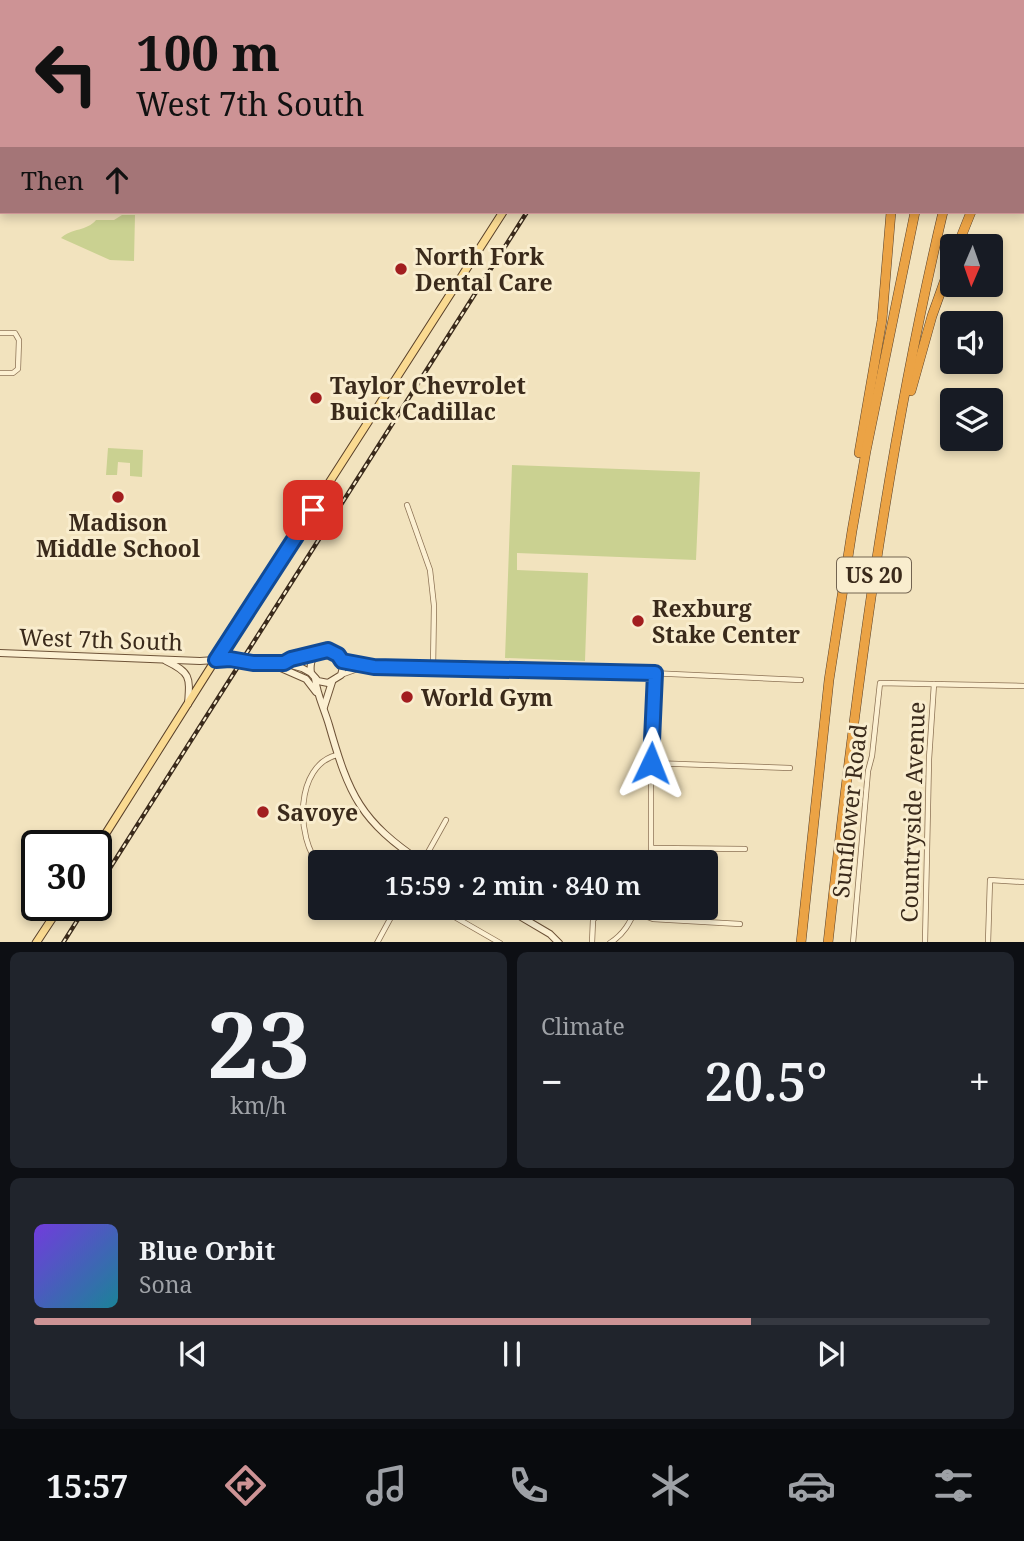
<!DOCTYPE html>
<html lang="en">
<head>
<meta charset="utf-8">
<style>
  body { margin:0; font-family:"Noto Serif",serif; background:#20242c; color:#f1f3f6; height:100vh; display:flex; flex-direction:column; font-size:26px; white-space:nowrap }
  * { box-sizing:border-box; margin:0 }
  p { font-size:23px; color:#9ea1a6 }
  .icon { flex:none; width:38px; height:38px; fill:none; stroke:currentColor; stroke-width:2; stroke-linecap:round; stroke-linejoin:round }
  .map { position:relative; height:942px; overflow:hidden }
  .side { display:flex; flex-direction:column; gap:10px; padding:10px; background:#0d0f14; flex:1 }
  .side>* { flex:none }
  .hud { position:absolute; left:0px; top:0px; width:1026px; height:214px; box-shadow:0 4px 10px #0003; background:#cd9395; color:#111; overflow:hidden }
  .needle { width:46px; rotate:182deg }
  .fabs { position:absolute; left:940px; top:234px; display:grid; gap:14px }
  .fabs a { display:grid; place-items:center; width:63px; height:63px; border-radius:7px; background:#171b24; box-shadow:0 4px 10px #0003; font-size:35px }
  .speed { position:absolute; left:21px; top:830px; display:flex; gap:14px; font-size:35px; font-weight:700; text-align:center }
  .speed>* { display:grid; place-content:center; width:91px; height:91px; border-radius:50%; background:#171b24; box-shadow:0 4px 10px #0003; line-height:1 }
  .speed .limit { border:4px solid #111; border-radius:10px; background:#fff; color:#111 }
  .pin { position:absolute; display:grid; place-items:center; width:60px; height:60px; color:#fff; margin:-30px; border-radius:14px; box-shadow:0 4px 10px #0006 }
  .me { position:absolute; width:77px; margin:-38px; rotate:2deg; stroke-linejoin:round; filter:drop-shadow(0 0 5px #0008) }
  .turn { display:flex; align-items:center; gap:24px; height:147px; padding:0 21px; font-size:32px }
  .turn .icon { width:91px; height:91px; stroke-width:2.5 }
  .turn b { display:block; font-size:49px; line-height:60px }
  .then { display:flex; align-items:center; height:66px; padding:0 21px; background:#0003; gap:14px; font-size:26px }
  .big { font-size:52px; font-weight:600; line-height:1.1 }
  .side .widget { flex:1; display:flex; flex-direction:column; justify-content:center; gap:10px; min-width:0; padding:0 24px; border-radius:10px; background:#20242c }
  .side .dial { align-items:center; gap:0 }
  .dial b { font-size:91px; line-height:1 }
  .song { display:flex; align-items:center; gap:21px }
  .cover { width:84px; height:84px; border-radius:10px; background:linear-gradient(135deg,hsl(260 70% 55%),hsl(190 70% 35%)) }
  .played { height:7px; border-radius:4px; background:linear-gradient(90deg,#cd9395 75%,#363941 75%) }
  .keys { display:flex; justify-content:space-around; direction:ltr }
  .heat { display:flex; justify-content:space-between; align-items:center; font-size:38px; direction:ltr }
  .side .tiles { flex:1; display:grid; gap:10px; grid-template-columns:1fr 1fr }
  .widget:last-child { grid-column:span 2 }
  .trip { position:absolute; left:308px; top:850px; width:410px; height:70px; border-radius:7px; background:#171b24; box-shadow:0 4px 10px #0003; font-weight:600; line-height:70px; text-align:center }
  .dock { display:flex; height:112px; justify-content:space-around; align-items:center; background:#090b0e; color:#9ea1a6 }
  .dock .icon { width:49px; height:49px }
  .dock .current { color:#cd9395 }
  .dock b { font-size:32px; color:#f1f3f6 }
  .map>svg:first-child { display:block }
  .green { fill:#cad191 }
  .lines { fill:none; stroke-linecap:round; stroke-linejoin:round }
  .street-casing { stroke:#8c7255; stroke-width:6 }
  .secondary-casing { stroke:#6e5338; stroke-width:8 }
  .primary-casing { stroke:#59402a; stroke-width:9 }
  .highway-casing { stroke:#59402a; stroke-width:10 }
  .street { stroke:#fcf0d2; stroke-width:4.5 }
  .secondary { stroke:#fcf0d2; stroke-width:6 }
  .primary { stroke:#fada91; stroke-width:7 }
  .highway { stroke:#eba345; stroke-width:9 }
  .rail-casing { stroke:#3a2a1b; stroke-width:4.5 }
  .rail { stroke:#f9edce; stroke-width:2; stroke-dasharray:5; stroke-linecap:butt }
  .route-casing { stroke:#114b97; stroke-width:18 }
  .route { stroke:#1a73e8; stroke-width:12 }
  .poi-dot { fill:#a21e1f; stroke:#f9edce; stroke-width:2.5 }
  .labels { text-anchor:middle; dominant-baseline:central; stroke-width:6; stroke-linejoin:round; paint-order:stroke }
  .shield { fill:#f9edce; stroke:#736451; stroke-width:2 }
  .shield-label { font-size:21px; font-weight:bold; fill:#3a2a1b }
  .poi-label { font-size:23px; font-weight:bold; fill:#3a2a1b; stroke:#f9edce; text-anchor:start }
  .street-label { font-size:23px; fill:#3a2a1b; stroke:#f9edce }
</style>
</head>
<body>
<div class="map">
<svg width="1024" height="943" viewBox="0 0 1024 943">
  <rect width="100%" height="100%" fill="#f2e3be"/>
  <g class="green">
    <path d="M122,215h13l-1,46 -24,-1 -49,-22c11,-10 26,-7 35,-18h18z"/>
    <path d="M108,448l35,2 -1,27 -12,-1v-13l-12,-1 -1,13h-11z"/>
    <path d="M512,465l188,7 -4,88 -179,-7v17l71,3 -3,88 -80,-3z"/>
  </g>
  <g class="lines">
    <g class="street-casing">
      <g id="street">
        <path d="M274,2v-2"/>
        <path d="M734,2v-2"/>
        <path d="M0,123h2"/>
        <path d="M0,333h15l4,7 -1,29 -5,4h-13"/>
        <path d="M350,412l17,11"/>
        <path d="M407,505l23,65 4,36 -1,62"/>
        <path d="M342,661l32,6 232,4 195,9"/>
        <path d="M341,675l25,-9"/>
        <path d="M651,763l139,5"/>
        <path d="M652,848l93,1"/>
        <path d="M422,863l24,-43"/>
        <path d="M651,863v-100l4,-90"/>
        <path d="M320,866c-25,-28 -25,-101 17,-111"/>
        <path d="M380,908l12,7"/>
        <path d="M439,908l61,35"/>
        <path d="M634,912l19,7 87,5"/>
        <path d="M377,943l19,-35"/>
        <path d="M592,943l1,-23 11,-12"/>
        <path d="M610,943c14,-9 20,-20 26,-35"/>
        <path d="M853,943l15,-172 4,-15 8,-73 144,3"/>
        <path d="M925,943l4,-184 5,-75"/>
        <path d="M988,943l2,-63 34,2"/>
      </g>
    </g>
    <g class="secondary-casing">
      <g id="secondary">
        <path d="M0,653l200,8 30,-2 23,4h31l18,5 9,5 7,8 10,2 13,-8c10,-30 -35,-34 -30,-2"/>
        <path d="M166,661c25,12 24,16 22,43"/>
        <path d="M284,663l7,-4 25,-4"/>
        <path d="M274,665l32,14 10,13"/>
        <path d="M315,678c2,17 9,30 14,47 20,70 31,96 94,138"/>
        <path d="M324,707l8,-25"/>
        <path d="M506,908l44,26 9,9"/>
      </g>
    </g>
    <g class="primary-casing">
      <g id="primary">
        <path d="M796,0l5,2"/>
        <path d="M878,0l8,2"/>
        <path d="M635,2l1,-2"/>
        <path d="M920,2h16"/>
        <path d="M96,849l125,-198 282,-439"/>
        <path d="M36,943l25,-38"/>
      </g>
    </g>
    <g class="highway-casing">
      <g id="highway">
        <path d="M944,0l3,2"/>
        <path d="M969,2v-2"/>
        <path d="M996,2l1,-2"/>
        <path d="M1021,2l3,-2"/>
        <path d="M1024,77v-1"/>
        <path d="M957,247l14,-35"/>
        <path d="M911,391l21,-75 20,-56"/>
        <path d="M859,453l23,-133 9,-108"/>
        <path d="M801,943l28,-263 23,-149 14,-80 49,-239"/>
        <path d="M828,943c27,-246 58,-490 115,-731"/>
      </g>
    </g>
    <use href="#street" class="street"/>
    <use href="#secondary" class="secondary"/>
    <use href="#primary" class="primary"/>
    <use href="#highway" class="highway"/>
    <g class="rail-casing">
      <g id="rail">
        <path d="M660,2l1,-2"/>
        <path d="M96,890l431,-678"/>
        <path d="M63,943l24,-38"/>
      </g>
    </g>
    <use href="#rail" class="rail"/>
  </g>
  <g class="lines">
    <g class="route-casing">
      <path id="route" d="M313,510l-97,150 14,-1 23,4h31l7,-4 37,-9 10,5 4,6 32,6 281,6 -4,90"/>
    </g>
    <use href="#route" class="route"/>
  </g>
  <g class="poi-dot">
    <circle cx="401" cy="269" r="7"/>
    <circle cx="316" cy="398" r="7"/>
    <circle cx="118" cy="497" r="7"/>
    <circle cx="638" cy="621" r="7"/>
    <circle cx="407" cy="697" r="7"/>
    <circle cx="263" cy="812" r="7"/>
  </g>
  <g class="labels">
    <rect class="shield" x="837" y="557.5" width="74" height="35" rx="5"/>
    <g class="shield-label">
      <text x="874" y="575">US 20</text>
    </g>
    <g class="poi-label">
      <text x="415" y="256">North Fork<tspan x="415" dy="26">Dental Care</tspan></text>
      <text x="330" y="385">Taylor Chevrolet<tspan x="330" dy="26">Buick Cadillac</tspan></text>
      <text x="118" y="522" text-anchor="middle">Madison<tspan x="118" dy="26">Middle School</tspan></text>
      <text x="652" y="608">Rexburg<tspan x="652" dy="26">Stake Center</tspan></text>
      <text x="421" y="697">World Gym</text>
      <text x="277" y="812">Savoye</text>
    </g>
    <g class="street-label">
      <text transform="translate(101 639) rotate(2)">West 7th South</text>
      <text transform="translate(849 811) rotate(-84)">Sunflower Road</text>
      <text transform="translate(912 812) rotate(-88)">Countryside Avenue</text>
    </g>
  </g>
</svg>
<div class="fabs">
<a><svg class="needle" viewBox="-14 -14 28 28"><path d="M0-13l5 13h-10z" fill="#e53935"/><path d="M0 13l5-13h-10z" fill="#9ea1a6"/></svg></a>
<a><svg class="icon" aria-label="sound" viewBox="0 0 24 24"><path d="M4 9h4l5-4v14l-5-4H4zM17 9q2 3 0 6"/></svg></a>
<a><svg class="icon" aria-label="layers" viewBox="0 0 24 24"><path d="M12 4l9 5-9 5-9-5zM3 14l9 5 9-5"/></svg></a>
</div>
<div class="speed"><div class="limit">30</div></div>
<div class="pin" style="left:313px;top:510px;background:#d93025"><svg class="icon" aria-label="arrive" viewBox="0 0 24 24"><path d="M6 21V4h12l-3 4 3 4H6"/></svg></div>
<svg class="me" style="left:651px;top:763px" viewBox="-20 -20 40 40"><path d="M0-17L14 15 0 8-14 15z" fill="#1a73e8" stroke="#fff" stroke-width="4"/></svg>
<div class="trip">15:59 · 2 min · 840 m</div>
<div class="hud">
<div class="turn"><svg class="icon" aria-label="left" viewBox="0 0 24 24"><path d="M17 20v-9H6M10 6l-5 5 5 5"/></svg><div><b>100 m</b>West 7th South</div></div>
<div class="then">Then<svg class="icon" aria-label="ahead" viewBox="0 0 24 24"><path d="M12 20V5M6 11l6-6 6 6"/></svg></div>
</div>
</div>
<section class="side">
<div class="tiles">
<div class="widget dial"><b>23</b><p>km/h</p></div>
<div class="widget"><p>Climate</p>
<div class="heat"><a>−</a><b class="big">20.5°</b><a>+</a></div>
</div>
<div class="widget">
<div class="song"><i class="cover"></i><div><b>Blue Orbit</b><p>Sona</p></div></div>
<div class="played"></div>
<div class="keys"><svg class="icon" aria-label="previous" viewBox="0 0 24 24"><path d="M18 5L8 12l10 7zM5 5v14"/></svg><svg class="icon" aria-label="pause" viewBox="0 0 24 24"><path d="M8 5v14M16 5v14"/></svg><svg class="icon" aria-label="next" viewBox="0 0 24 24"><path d="M6 5l10 7-10 7zM19 5v14"/></svg></div>
</div>
</div>
</section>
<nav class="dock">
<b>15:57</b>
<svg class="icon current" aria-label="directions" viewBox="0 0 24 24"><path d="M12 3l9 9-9 9-9-9zM9 14v-3h6M13 9l2 2-2 2"/></svg>
<svg class="icon" aria-label="music" viewBox="0 0 24 24"><path d="M9 18V5l10-2v13"/><circle cx="6" cy="18" r="3"/><circle cx="16" cy="16" r="3"/></svg>
<svg class="icon" aria-label="phone" viewBox="0 0 24 24"><path d="M5 4h4l2 5-3 2q2 4 5 5l2-3 5 2v4C11 20 4 13 5 4z"/></svg>
<svg class="icon" aria-label="climate" viewBox="0 0 24 24"><path d="M12 3v18M4 7l16 10M4 17L20 7"/></svg>
<svg class="icon" aria-label="car" viewBox="0 0 24 24"><path d="M5 17H2v-5l4-1 3-4h7l3 4 3 1v5h-3M9 17h6M6 11h13"/><circle cx="7" cy="17" r="2"/><circle cx="17" cy="17" r="2"/></svg>
<svg class="icon" aria-label="filters" viewBox="0 0 24 24"><path d="M4 7h16M4 17h16"/><circle cx="9" cy="7" r="2"/><circle cx="15" cy="17" r="2"/></svg>
</nav>
</body>
</html>
